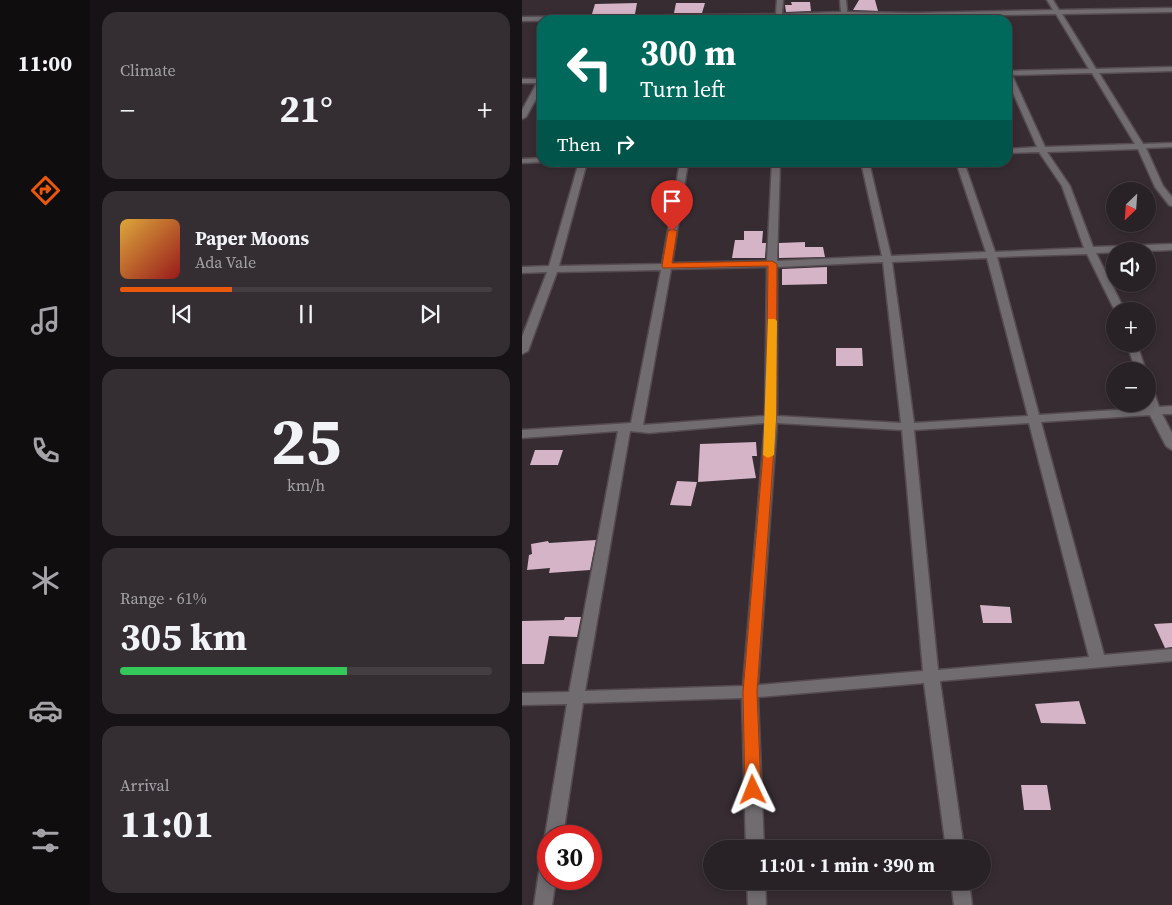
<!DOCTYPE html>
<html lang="en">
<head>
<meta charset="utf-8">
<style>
  body { margin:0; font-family:"Source Serif 4",serif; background:#342e32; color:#f1f3f6; height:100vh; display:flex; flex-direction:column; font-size:19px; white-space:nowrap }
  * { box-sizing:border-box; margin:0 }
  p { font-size:16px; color:#a5a3a7 }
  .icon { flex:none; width:28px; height:28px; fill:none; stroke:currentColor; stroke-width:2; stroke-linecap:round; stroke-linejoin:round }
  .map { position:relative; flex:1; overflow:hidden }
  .side { display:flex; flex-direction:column; gap:12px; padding:12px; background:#161215; width:432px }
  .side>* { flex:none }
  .guide { position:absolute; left:15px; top:15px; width:475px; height:152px; border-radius:15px; box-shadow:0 2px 8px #0003,0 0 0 1px #443e43; background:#00695c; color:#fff; overflow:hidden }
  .needle { width:32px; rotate:205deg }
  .buttons { position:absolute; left:584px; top:182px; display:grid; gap:10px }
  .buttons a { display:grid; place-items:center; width:50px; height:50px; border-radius:50%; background:#282126; box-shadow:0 2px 8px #0003,0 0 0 1px #443e43; font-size:25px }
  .speed { position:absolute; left:15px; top:825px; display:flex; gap:10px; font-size:25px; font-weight:700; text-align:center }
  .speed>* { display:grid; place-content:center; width:65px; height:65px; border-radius:50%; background:#282126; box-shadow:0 2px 8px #0003,0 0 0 1px #443e43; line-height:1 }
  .speed .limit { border:8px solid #d22; background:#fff; color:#111 }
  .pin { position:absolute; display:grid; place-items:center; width:42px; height:42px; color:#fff; margin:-51px -21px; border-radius:50% 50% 50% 0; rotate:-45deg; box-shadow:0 0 5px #0007 }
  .pin .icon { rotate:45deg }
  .me { position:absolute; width:55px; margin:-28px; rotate:358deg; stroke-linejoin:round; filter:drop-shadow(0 0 4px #0008) }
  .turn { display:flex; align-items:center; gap:18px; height:105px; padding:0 20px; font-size:22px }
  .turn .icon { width:65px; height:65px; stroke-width:2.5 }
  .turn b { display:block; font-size:35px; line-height:42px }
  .then { display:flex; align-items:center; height:48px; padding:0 20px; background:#0003; gap:10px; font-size:19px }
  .big { font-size:38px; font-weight:700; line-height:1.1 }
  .side .card { flex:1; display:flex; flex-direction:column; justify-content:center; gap:8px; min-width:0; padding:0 18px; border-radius:15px; background:#342e32 }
  .side .dial { align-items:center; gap:0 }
  .dial b { font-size:65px; line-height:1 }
  .song { display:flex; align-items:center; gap:15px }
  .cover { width:60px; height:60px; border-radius:8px; background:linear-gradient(135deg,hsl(40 70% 55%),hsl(0 70% 35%)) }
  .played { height:5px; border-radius:2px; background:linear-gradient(90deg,#ea580c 30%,#443e43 30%) }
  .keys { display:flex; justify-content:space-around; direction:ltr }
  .heat { display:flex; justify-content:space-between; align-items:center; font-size:28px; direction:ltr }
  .charge { height:8px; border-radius:4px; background:linear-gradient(90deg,#34c759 61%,#443e43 0) }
  .trip { position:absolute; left:181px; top:840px; width:288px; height:50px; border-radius:25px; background:#282126; box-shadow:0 2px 8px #0003,0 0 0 1px #443e43; font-weight:700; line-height:50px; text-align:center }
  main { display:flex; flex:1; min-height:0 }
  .menu { display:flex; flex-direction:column; width:90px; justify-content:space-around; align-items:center; background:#100d0f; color:#a5a3a7 }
  .menu .icon { width:35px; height:35px }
  .menu .current { color:#ea580c }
  .menu b { font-size:22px; color:#f1f3f6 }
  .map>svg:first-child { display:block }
  .building { fill:#d4b4c6 }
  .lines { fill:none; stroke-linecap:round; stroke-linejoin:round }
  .minor-casing { stroke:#544a50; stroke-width:3 }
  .minor { fill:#716c6f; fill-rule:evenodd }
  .route { fill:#ea580c; stroke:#983908 }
  .slow { fill:#f59e0b }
</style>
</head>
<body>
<main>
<nav class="menu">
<b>11:00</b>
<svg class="icon current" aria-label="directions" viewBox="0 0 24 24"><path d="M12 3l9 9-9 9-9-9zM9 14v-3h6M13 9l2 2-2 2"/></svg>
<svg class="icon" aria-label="music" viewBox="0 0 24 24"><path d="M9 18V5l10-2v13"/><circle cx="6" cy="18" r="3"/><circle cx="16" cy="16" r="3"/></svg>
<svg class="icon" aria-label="phone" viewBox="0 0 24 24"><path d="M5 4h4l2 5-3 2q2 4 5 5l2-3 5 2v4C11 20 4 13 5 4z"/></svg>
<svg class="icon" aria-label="climate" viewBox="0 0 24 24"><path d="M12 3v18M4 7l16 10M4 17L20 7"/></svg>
<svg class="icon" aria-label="car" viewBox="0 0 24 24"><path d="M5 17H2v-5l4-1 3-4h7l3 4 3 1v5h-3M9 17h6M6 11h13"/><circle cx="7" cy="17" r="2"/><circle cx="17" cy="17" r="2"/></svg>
<svg class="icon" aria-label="filters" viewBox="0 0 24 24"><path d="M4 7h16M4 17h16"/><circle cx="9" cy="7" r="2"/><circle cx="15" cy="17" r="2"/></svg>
</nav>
<section class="side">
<div class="card"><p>Climate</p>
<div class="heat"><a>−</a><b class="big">21°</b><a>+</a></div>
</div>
<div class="card">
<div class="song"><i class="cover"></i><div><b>Paper Moons</b><p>Ada Vale</p></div></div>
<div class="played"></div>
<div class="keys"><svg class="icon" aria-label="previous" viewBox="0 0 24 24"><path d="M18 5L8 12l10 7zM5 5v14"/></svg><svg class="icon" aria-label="pause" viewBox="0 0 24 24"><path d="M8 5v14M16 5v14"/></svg><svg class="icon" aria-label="next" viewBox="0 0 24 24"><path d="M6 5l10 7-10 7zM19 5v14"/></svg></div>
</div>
<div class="card dial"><b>25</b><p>km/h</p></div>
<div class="card"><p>Range · 61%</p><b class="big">305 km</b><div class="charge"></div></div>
<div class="card"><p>Arrival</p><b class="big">11:01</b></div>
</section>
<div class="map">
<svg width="650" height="905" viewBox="0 0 650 905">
  <rect width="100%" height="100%" fill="#362c32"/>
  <g class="building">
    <path d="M337,0h16l3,11 -25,-1z"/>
    <path d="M269,2h19l1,9 -25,1 -1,-7h7z"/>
    <path d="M115,3l-2,11h-43l3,-10z"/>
    <path d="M154,3h29l-3,10h-28z"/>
    <path d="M222,231h19l-1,12h4l-1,15h-33l3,-18h9z"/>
    <path d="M283,242v5h18l2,10 -46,1v-15z"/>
    <path d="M305,267v17l-45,1v-16z"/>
    <path d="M314,348h26l1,18h-27z"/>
    <path d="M234,442l1,14h-5l4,22 -58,4 2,-38z"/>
    <path d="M13,450h28l-5,15h-28z"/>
    <path d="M155,481l20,1 -6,24 -21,-1z"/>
    <path d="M74,540l-6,30 -41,3 1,-5 -23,2 2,-15 3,-1 -1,-10 17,-3 1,2z"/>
    <path d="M458,605l30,2 2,16h-29z"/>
    <path d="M43,617h16l-4,20 -28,-1 -5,28h-22v-43l42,-1z"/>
    <path d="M650,623v24l-7,1 -11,-24z"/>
    <path d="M557,701l7,23 -45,-1 -6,-19z"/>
    <path d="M499,785h26l4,25h-27z"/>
  </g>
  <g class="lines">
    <g class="minor-casing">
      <g id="minor">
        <path d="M255,0h6l-1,14 59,-2 -1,-12h6l1,12 68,1 138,-3 -6,-10h6l6,10 113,-2v4l-110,2 34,55 76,-2v4l-73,2 44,71 29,-1v4l-26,1 17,38 9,11v9l-3,-1 -14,-18 -17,-38 -91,3 23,34 23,61 79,-3v6l-76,3 29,58h-10l-28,-57 -90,3 42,158 108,-7v-22l6,3 6,18 13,-1v8h-10l10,19v17l-6,-4 -16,-31 -109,7 63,233 68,-6v12l-232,20 24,168h-18l-22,-166 -166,14 6,152h-18l-4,-151 -159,5 -20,133h-15v6l-3,-6 22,-132 -45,1v-12l47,-1 49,-261 -96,7v-8l109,-7 30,-153 -104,2 -29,79 -6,3v-17l25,-65 -25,1v-6l27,-1 30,-104h8l-28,104 103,-2 18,-102h8l-16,101 95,-2 5,-99h8l-3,99 105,-5 -21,-94h8l22,94 95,-4 -30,-90h8l31,90 89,-4 -22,-62 -23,-34 -32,1v-4l30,-2 -30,-68v-8l82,-2 -33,-55 -141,3 -68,-1v4h-6v-4l-59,2v2h-6v-2l-254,3v-4l254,-3zM570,73l43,71 -90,3 -33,-72zM465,258l41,158 -114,7 -22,-161zM361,262l18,161 -124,-7v-149zM245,267l-2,149 -122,9 28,-156zM243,423l-22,263 -158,5 45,-260 19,2zM255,423l125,7 21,241 -165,14zM507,423l60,234 -151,13 -24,-240z"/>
        <path d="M0,79h20v9l-16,29 -4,2v-9l15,-27h-15z"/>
        <path d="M20,158v4l-20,1v-4z"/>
        <path d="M605,344h10l9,27h-10z"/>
        <path d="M26,864v15h8l-4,26h-18l5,-33 2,-6z"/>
        <path d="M225,881h18l1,24h-18z"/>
        <path d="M429,881h18l3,24h-18z"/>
      </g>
    </g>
    <use href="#minor" class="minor"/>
  </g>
  <path class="route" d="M150,229l5,2 -5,32 100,-2 5,3 -1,155 -19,273 4,98 -2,4 -6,2 -5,-2 -3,-4 -2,-98 23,-273 2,-153 -105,2 -1,-2 6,-35z"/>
  <path class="slow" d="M246,319h7l2,2 -1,98 -2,36 -6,3 -5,-3z"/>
</svg>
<div class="buttons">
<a><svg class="needle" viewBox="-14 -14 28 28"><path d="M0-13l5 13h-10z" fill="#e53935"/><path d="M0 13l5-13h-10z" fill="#a5a3a7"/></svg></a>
<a><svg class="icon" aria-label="sound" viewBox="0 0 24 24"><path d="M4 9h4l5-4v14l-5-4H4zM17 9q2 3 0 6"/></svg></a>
<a>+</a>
<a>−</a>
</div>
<div class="speed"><div class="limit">30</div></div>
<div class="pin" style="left:150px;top:231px;background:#d93025"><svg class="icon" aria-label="arrive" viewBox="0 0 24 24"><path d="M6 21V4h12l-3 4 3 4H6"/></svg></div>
<svg class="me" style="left:231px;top:790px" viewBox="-20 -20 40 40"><path d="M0-17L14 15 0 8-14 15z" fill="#ea580c" stroke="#fff" stroke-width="4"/></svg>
<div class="trip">11:01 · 1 min · 390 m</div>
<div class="guide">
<div class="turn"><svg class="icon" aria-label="left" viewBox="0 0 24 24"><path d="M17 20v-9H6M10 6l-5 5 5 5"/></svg><div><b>300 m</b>Turn left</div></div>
<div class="then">Then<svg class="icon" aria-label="right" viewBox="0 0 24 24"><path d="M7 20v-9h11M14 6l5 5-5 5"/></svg></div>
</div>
</div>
</main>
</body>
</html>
